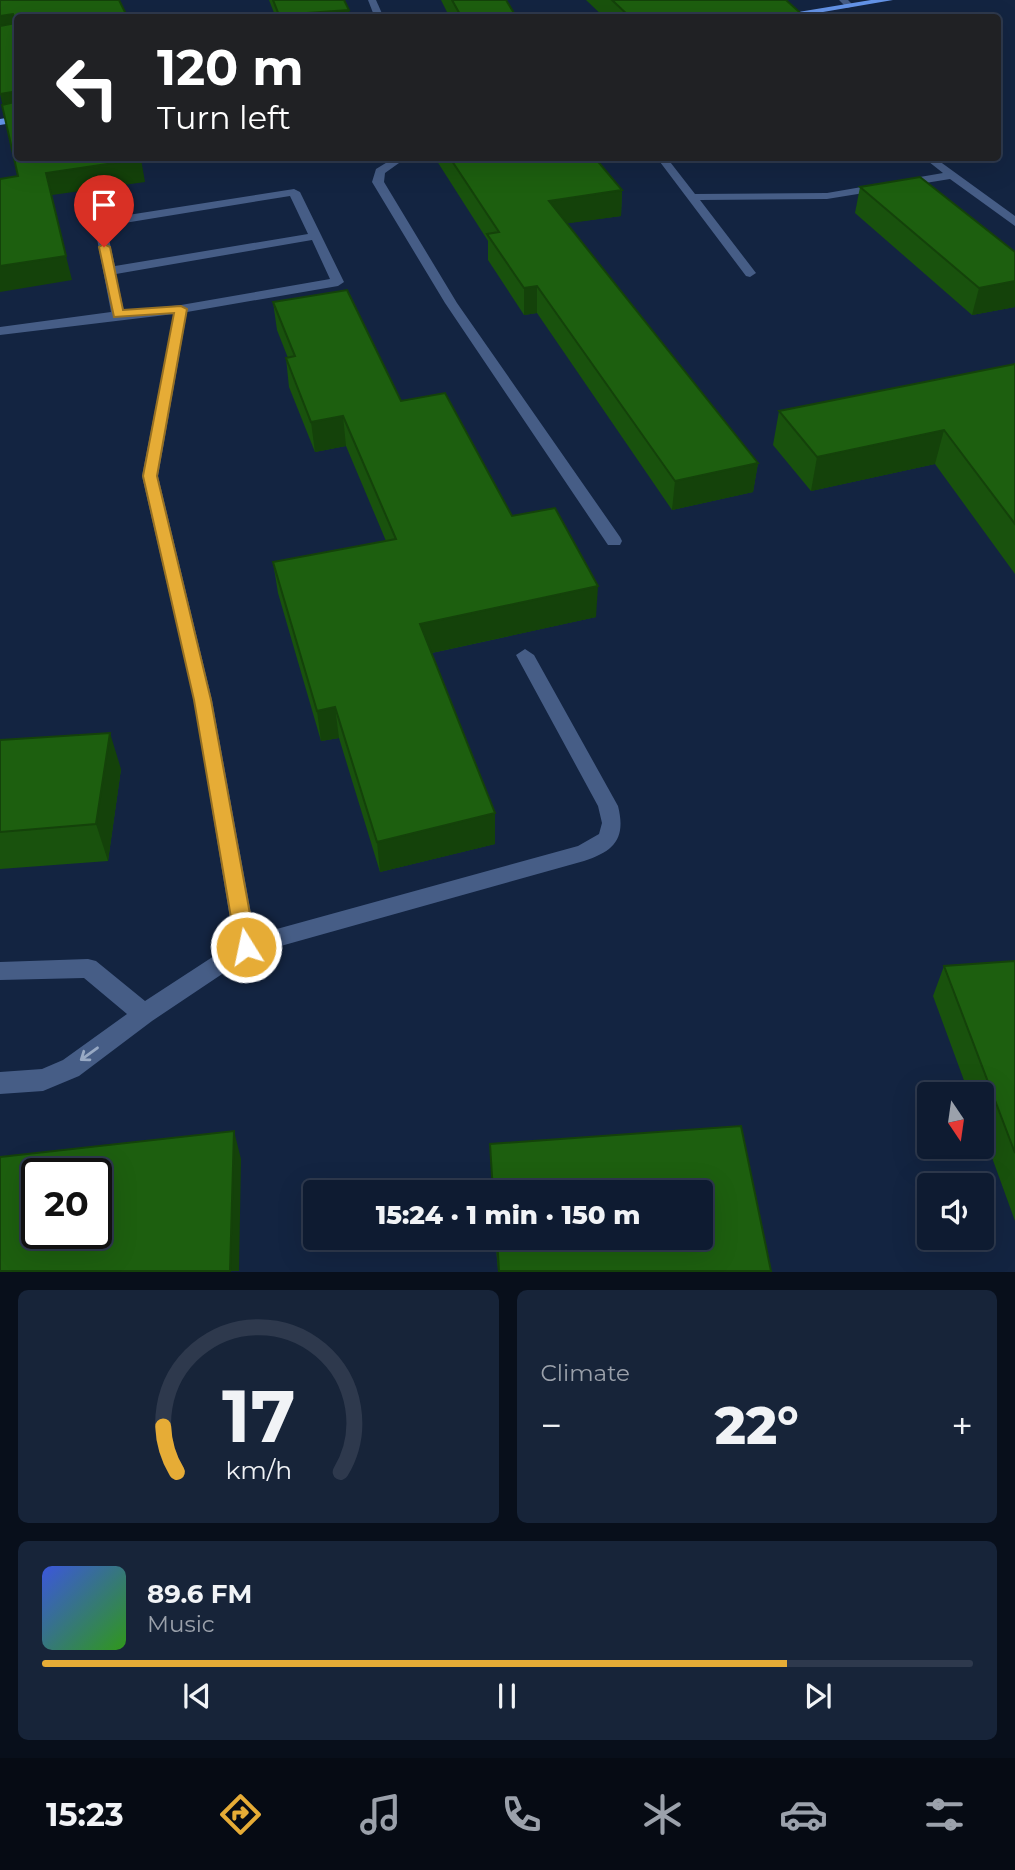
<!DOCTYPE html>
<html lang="en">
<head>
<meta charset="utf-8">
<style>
  body { margin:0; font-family:Montserrat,sans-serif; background:#172439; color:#f1f3f6; height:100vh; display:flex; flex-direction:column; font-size:26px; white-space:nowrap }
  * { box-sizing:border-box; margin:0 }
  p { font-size:23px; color:#9ba1ab }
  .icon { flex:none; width:38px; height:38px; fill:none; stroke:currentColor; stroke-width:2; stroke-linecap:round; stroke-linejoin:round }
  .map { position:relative; height:1272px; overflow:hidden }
  .drawer { display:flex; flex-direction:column; gap:18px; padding:18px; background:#080f1b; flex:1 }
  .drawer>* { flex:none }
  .banner { position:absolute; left:14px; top:14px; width:987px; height:147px; border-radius:7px; box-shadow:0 7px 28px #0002,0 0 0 2px #2e394d; background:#202124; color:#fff; overflow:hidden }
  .needle { width:46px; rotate:167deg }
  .buttons { position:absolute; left:917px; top:1082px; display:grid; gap:14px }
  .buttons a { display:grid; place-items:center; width:77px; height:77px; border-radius:7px; background:#0e1b31; box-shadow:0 7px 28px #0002,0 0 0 2px #2e394d; font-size:35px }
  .speed { position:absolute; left:21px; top:1158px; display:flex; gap:14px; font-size:35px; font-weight:700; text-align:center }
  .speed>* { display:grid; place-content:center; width:91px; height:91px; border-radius:50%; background:#0e1b31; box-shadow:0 7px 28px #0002,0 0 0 2px #2e394d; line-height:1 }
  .speed .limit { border:4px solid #111; border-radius:10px; background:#fff; color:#111 }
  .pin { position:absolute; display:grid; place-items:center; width:60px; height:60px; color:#fff; margin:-72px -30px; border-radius:50% 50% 50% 0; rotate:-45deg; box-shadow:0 0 7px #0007 }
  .pin .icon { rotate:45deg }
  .me { position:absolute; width:77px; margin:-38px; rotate:350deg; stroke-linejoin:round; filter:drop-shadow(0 0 5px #0008) }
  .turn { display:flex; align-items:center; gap:24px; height:147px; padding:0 28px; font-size:32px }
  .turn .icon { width:91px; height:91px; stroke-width:2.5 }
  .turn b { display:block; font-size:49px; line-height:60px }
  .big { font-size:52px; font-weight:800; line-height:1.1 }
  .drawer .widget { flex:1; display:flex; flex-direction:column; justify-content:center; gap:10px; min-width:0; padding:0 24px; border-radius:10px; background:#172439 }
  .drawer .dial { align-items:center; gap:0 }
  .dial svg { height:182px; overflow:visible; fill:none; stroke:#2e394d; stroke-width:7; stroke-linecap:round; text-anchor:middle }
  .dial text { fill:#f1f3f6; stroke:none }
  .song { display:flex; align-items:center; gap:21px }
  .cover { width:84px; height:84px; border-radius:10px; background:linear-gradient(135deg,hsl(230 70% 55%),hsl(110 70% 35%)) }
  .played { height:7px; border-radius:4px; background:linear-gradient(90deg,#e6ac36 80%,#2e394d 80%) }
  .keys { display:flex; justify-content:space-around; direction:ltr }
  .heat { display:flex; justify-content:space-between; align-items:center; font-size:38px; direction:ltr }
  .drawer .tiles { flex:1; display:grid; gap:18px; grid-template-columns:1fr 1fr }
  .widget:last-child { grid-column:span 2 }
  .trip { position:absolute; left:303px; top:1180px; width:410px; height:70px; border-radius:7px; background:#0e1b31; box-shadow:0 7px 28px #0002,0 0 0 2px #2e394d; font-weight:800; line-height:70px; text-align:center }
  .tab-bar { display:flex; height:112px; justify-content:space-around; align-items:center; background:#060b14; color:#9ba1ab }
  .tab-bar .icon { width:49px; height:49px }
  .tab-bar .active { color:#e6ac36 }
  .tab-bar b { font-size:32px; color:#f1f3f6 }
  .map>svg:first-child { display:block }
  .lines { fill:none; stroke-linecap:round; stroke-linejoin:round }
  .minor { fill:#465d86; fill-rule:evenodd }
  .major { fill:#6494e8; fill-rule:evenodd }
  .wall { fill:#19520d }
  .shaded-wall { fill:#14420a }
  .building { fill:#1d5f0f; stroke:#14420a; stroke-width:2; fill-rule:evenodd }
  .oneway { stroke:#98a9c4 }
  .route { fill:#e6ac36; stroke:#967023; stroke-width:2 }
</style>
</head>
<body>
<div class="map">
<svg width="1015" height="1272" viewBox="0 0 1015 1272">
  <rect width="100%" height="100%" fill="#132441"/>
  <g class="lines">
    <g class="minor">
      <path d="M368,0h8l8,18h-9z"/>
      <path d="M839,0h9l6,6 -7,2z"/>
      <path d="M394,158h12l-21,15 -1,9 73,121 163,234 2,4 -2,4h-12l-163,-242 -73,-121 4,-13z"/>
      <path d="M657,158h10l28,36 132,-1 116,-20 -19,-15h11l80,58v10l-65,-47 -123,20 -127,1 56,73 -6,4 -4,-1z"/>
      <path d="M294,189l6,3 44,90 -6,4 -151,26 -29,164 54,224 43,235 323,-89 21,-12 3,-11 -4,-17 -82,-151 9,-6 9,6 84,151c8,32 -3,45 -34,55l-332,93 -100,67 -73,55 -36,15 -43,3v-22l42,-3 21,-9 64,-46 -43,-36 -84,2v-18l88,-3 8,2 49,40 89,-58 -40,-243 -52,-224 32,-162 -174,21v-8l111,-15 -17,-89 2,-3zM290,196l18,38 -193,32 -9,-40zM312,240l18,39 -149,26 -57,6 -8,-37z"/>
    </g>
    <g class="major">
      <path d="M871,0h22l-105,18h-26z"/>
      <path d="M18,116v6l-18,3v-6z"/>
    </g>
  </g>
  <g class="wall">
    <path d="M269,0h75l6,18h-74z"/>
    <path d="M441,0h65l11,18h-67z"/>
    <path d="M586,0h200l20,18h-201z"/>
    <path d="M435,158h160l27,32 -1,26 -54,7 191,240 -5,29 -81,18 -135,-197 -13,2 -36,-55v-19z"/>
    <path d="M860,187l155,65v55l-43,8 -117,-102z"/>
    <path d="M273,302l128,99 111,115 84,101 -164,36 63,191 -115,28 -41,-134 -18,3 -43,-148 -5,-31 113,-21 -40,-95 -31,6 -26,-65 -3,-29h2l-11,-28z"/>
    <path d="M1015,364v210l-80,-110 -124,27 -38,-46 6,-34z"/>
    <path d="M0,740l121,29 -13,92 -108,8z"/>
    <path d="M1015,961v260l-33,-91v-36h-13l-36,-98 11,-30z"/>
    <path d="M741,1126l30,145h-273l-3,-34h205v-45h-208l-2,-48z"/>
  </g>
  <g class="shaded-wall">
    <path d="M349,10l1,8h-71v-3z"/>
    <path d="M13,14l5,20 -18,3v-21z"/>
    <path d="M12,92l6,21 -13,3 -5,-22z"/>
    <path d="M141,159l4,23 -93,13 -6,-22z"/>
    <path d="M622,190l-1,26 -72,10v-25z"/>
    <path d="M66,256l6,24 -72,12v-26z"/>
    <path d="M1015,281v26l-43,8 7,-27z"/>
    <path d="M537,286v27l-13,2v-27z"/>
    <path d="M343,416l3,30 -31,6 -4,-30z"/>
    <path d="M944,430l-9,34 -124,27 6,-34z"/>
    <path d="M758,463l-5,29 -81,18 3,-29z"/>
    <path d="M598,586l-2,31 -174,38 -2,-31z"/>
    <path d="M335,707l4,31 -18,3 -4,-30z"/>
    <path d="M110,733l11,36 -13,92 -12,-37z"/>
    <path d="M495,813v31l-115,28 -3,-30z"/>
    <path d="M234,1131l7,28 -2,112h-9z"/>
  </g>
  <g class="building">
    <path d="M0,0h119l9,18h-110v140h122l1,1 -95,14 20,83 -66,10v-87l18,-3 -16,-71 13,-3v-8l-3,-2 -12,2v-68l16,-3 -3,-9 -13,2z"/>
    <path d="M273,0h71l5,10 -70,5z"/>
    <path d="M452,0h54l11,18h-55z"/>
    <path d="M612,0h174l20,18h-175z"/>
    <path d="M450,158h145l27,32 -73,11 209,262 -83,18 -138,-195 -13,2 -37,-54 12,-2z"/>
    <path d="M920,177l95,75v29l-36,7 -119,-101z"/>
    <path d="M347,290l54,111 44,-8 67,123 43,-8 43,78 -178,38 75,189 -118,29 -42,-135 -18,4 -44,-149 123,-23 -53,-123 -32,6 -25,-64 9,-2 -22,-54z"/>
    <path d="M1015,364v160l-71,-94 -127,27 -38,-46z"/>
    <path d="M110,733l-14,91 -96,8v-92z"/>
    <path d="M1015,961v192l-71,-187z"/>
    <path d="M741,1126l30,145h-272l-2,-34h203v-45h-207l-3,-48z"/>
    <path d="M234,1131l-4,140h-230v-114zM37,1174h59v60h-59z"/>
  </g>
  <defs><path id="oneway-shaft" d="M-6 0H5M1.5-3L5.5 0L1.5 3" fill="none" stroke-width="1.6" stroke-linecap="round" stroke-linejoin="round" transform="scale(1.75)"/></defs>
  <use class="oneway" href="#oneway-shaft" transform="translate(89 1054) rotate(144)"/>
  <path class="route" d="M104,244l6,3 13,63 58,-4 6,3 -30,167 54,224 45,247 -3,6 -7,2 -7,-2 -3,-6 -42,-247 -51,-224 31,-163 -60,4 -15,-70z"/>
</svg>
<div class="buttons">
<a><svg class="needle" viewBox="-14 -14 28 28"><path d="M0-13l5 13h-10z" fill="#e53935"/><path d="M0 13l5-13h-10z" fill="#9ba1ab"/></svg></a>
<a><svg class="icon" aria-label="sound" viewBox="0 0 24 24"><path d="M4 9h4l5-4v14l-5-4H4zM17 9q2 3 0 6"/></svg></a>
</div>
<div class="speed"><div class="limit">20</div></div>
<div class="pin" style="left:104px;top:247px;background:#d93025"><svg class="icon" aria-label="arrive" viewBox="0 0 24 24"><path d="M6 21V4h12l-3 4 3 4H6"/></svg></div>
<svg class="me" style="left:246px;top:947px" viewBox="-20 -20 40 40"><circle r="17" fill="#e6ac36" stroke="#fff" stroke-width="3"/><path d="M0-11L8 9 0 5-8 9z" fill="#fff"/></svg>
<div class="trip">15:24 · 1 min · 150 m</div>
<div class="banner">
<div class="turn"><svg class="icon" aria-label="left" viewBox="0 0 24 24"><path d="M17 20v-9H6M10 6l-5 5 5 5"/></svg><div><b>120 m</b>Turn left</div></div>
</div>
</div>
<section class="drawer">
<div class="tiles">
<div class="widget dial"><svg viewBox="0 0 100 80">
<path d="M14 69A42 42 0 1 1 86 69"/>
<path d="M14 69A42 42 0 0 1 8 49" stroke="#e6ac36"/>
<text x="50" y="56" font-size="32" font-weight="700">17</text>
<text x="50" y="72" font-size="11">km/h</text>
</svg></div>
<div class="widget"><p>Climate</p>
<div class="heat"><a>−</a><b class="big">22°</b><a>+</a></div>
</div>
<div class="widget">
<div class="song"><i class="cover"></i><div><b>89.6 FM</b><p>Music</p></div></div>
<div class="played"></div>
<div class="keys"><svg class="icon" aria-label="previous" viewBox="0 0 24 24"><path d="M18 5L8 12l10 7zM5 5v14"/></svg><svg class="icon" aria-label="pause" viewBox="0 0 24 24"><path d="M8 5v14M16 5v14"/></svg><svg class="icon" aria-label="next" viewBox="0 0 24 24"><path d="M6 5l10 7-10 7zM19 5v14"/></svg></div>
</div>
</div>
</section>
<nav class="tab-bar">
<b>15:23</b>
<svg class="icon active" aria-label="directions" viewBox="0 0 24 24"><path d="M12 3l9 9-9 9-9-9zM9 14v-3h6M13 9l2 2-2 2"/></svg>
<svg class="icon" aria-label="music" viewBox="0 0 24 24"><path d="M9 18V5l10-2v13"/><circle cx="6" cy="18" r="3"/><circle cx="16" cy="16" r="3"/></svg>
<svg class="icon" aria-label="phone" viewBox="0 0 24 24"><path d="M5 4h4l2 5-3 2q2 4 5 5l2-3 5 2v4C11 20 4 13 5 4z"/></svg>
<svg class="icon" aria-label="climate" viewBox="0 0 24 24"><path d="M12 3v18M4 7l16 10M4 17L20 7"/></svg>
<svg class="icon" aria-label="car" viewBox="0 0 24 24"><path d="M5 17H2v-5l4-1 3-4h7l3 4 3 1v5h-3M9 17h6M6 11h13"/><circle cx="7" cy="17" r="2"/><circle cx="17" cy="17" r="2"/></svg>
<svg class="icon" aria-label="filters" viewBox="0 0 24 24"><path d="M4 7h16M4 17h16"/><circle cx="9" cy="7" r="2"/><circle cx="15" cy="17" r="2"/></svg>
</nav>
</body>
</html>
